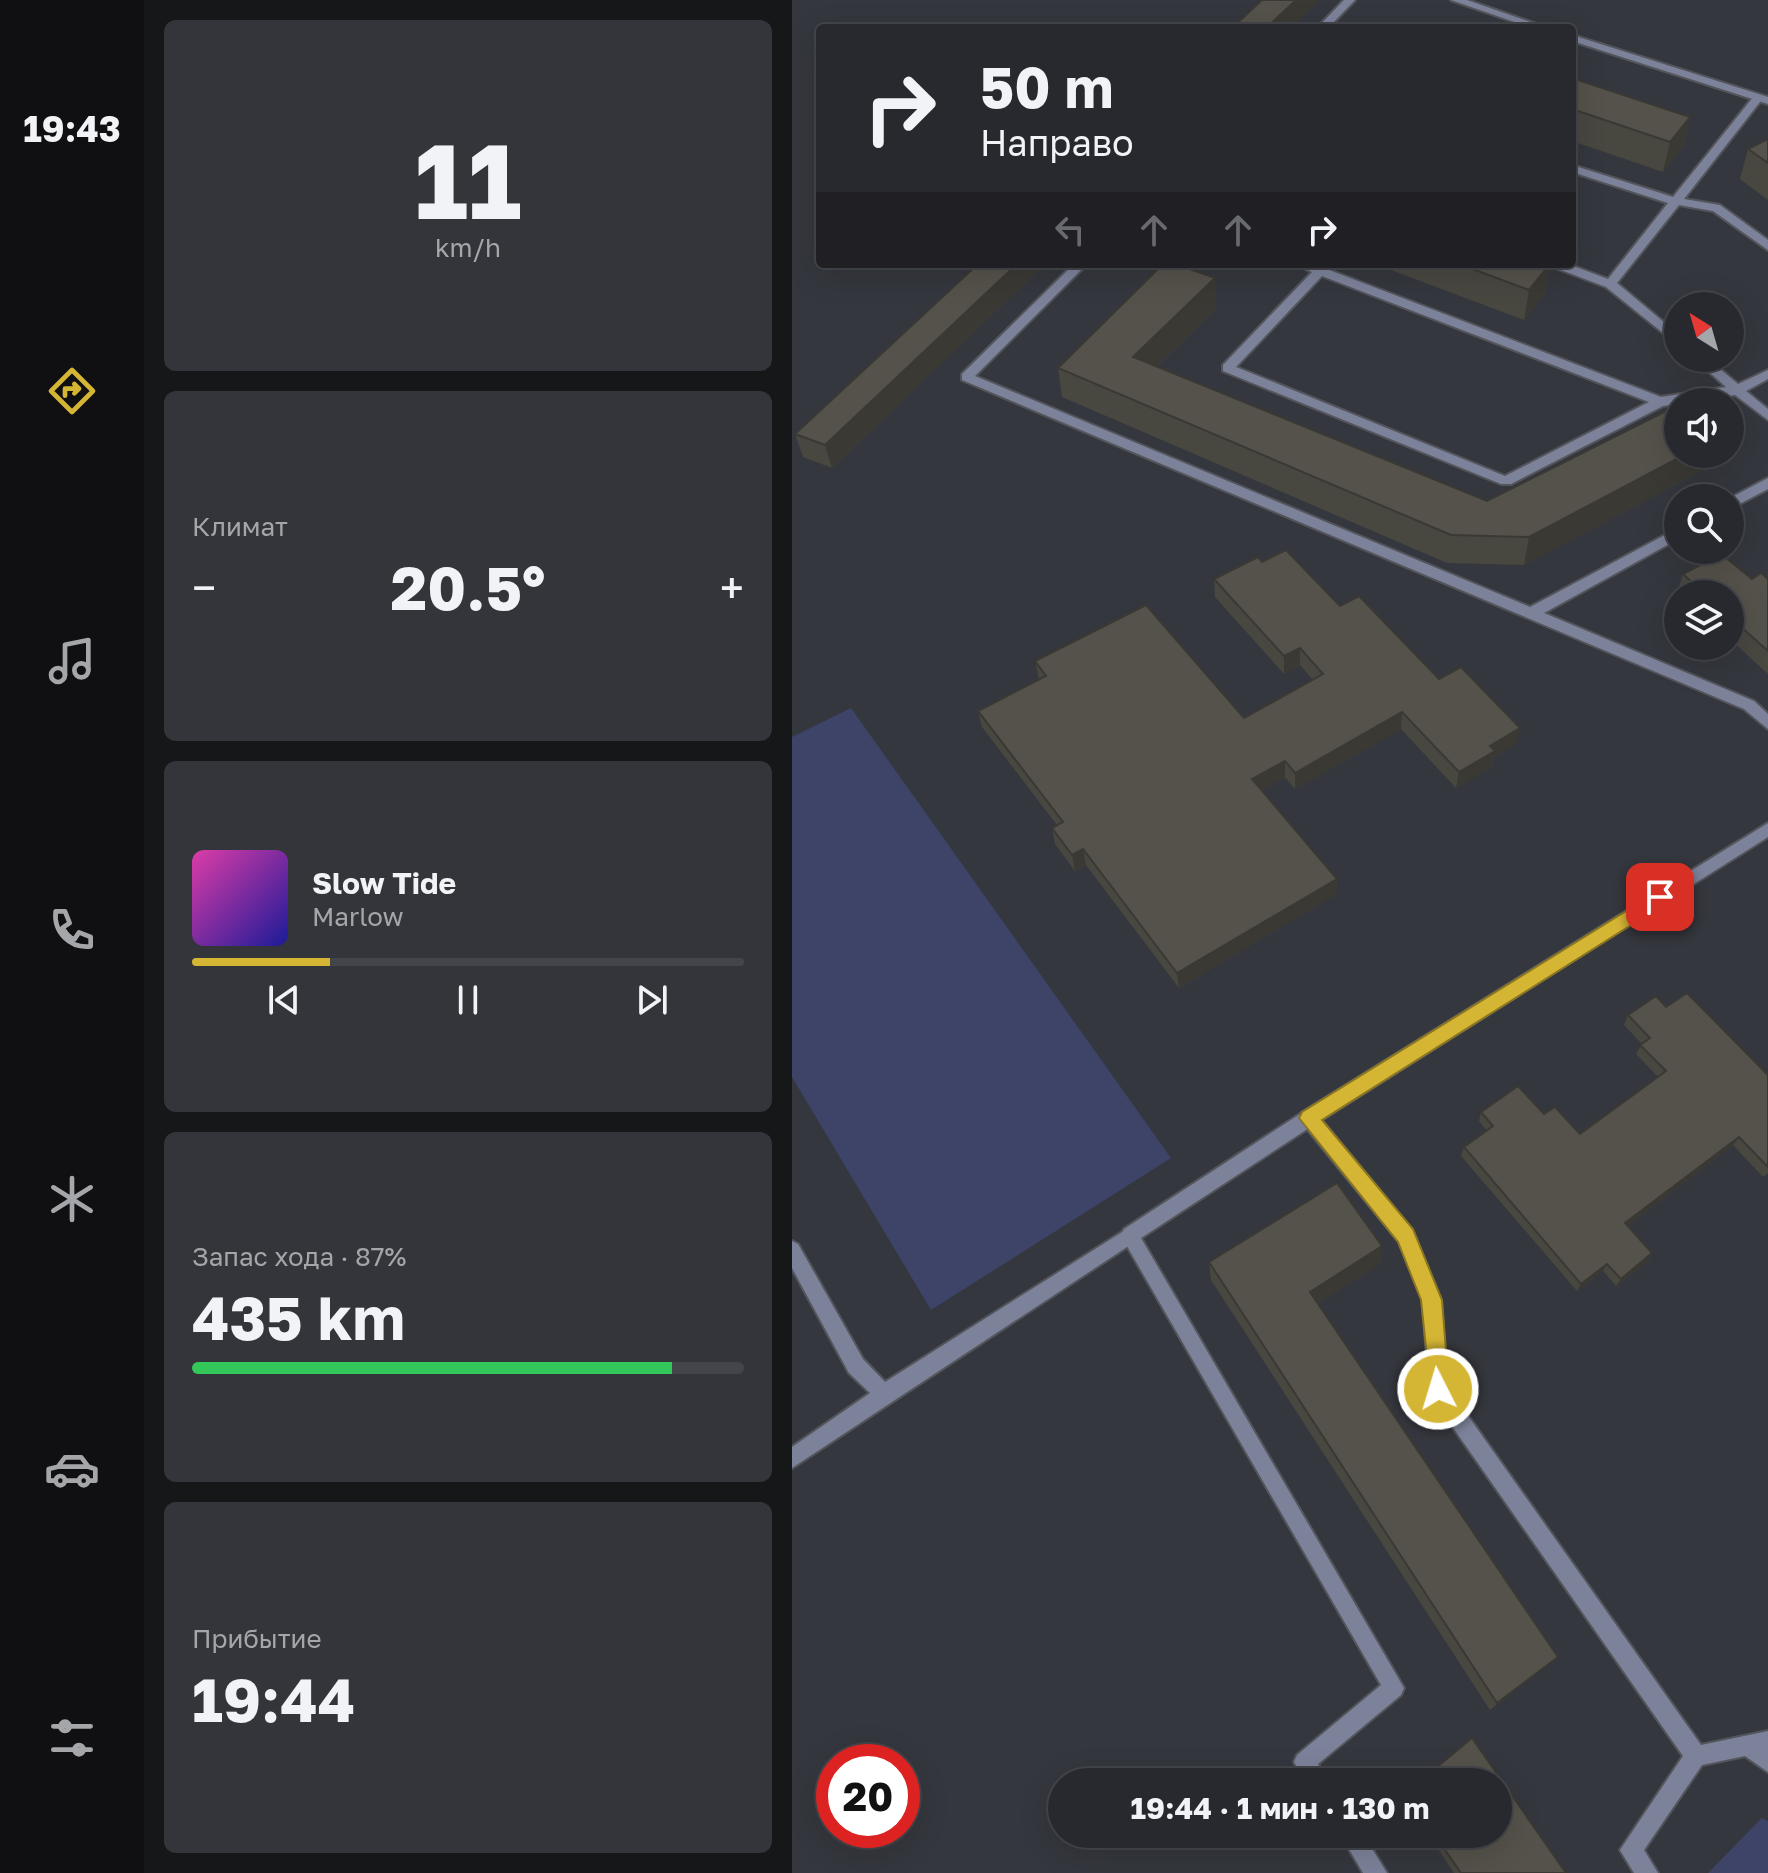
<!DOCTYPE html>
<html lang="ru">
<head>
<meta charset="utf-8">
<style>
  body { margin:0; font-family:"Golos Text",sans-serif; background:#34353a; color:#f1f3f6; height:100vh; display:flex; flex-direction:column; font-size:30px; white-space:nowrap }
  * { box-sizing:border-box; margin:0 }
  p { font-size:26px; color:#a5a6aa }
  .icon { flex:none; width:44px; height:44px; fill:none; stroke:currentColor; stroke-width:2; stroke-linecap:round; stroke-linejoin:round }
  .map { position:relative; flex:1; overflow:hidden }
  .sheet { display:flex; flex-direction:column; gap:20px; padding:20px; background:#161719; width:648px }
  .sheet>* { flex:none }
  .hud { position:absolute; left:24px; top:24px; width:760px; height:244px; border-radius:8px; box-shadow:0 8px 32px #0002,0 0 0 2px #44454a; background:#28292e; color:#f1f3f6; overflow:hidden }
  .needle { width:52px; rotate:323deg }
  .controls { position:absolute; left:872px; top:292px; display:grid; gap:16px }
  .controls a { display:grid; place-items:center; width:80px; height:80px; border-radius:50%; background:#28292e; box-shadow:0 8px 32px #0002,0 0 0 2px #44454a; font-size:40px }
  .speed { position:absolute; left:24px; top:1744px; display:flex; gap:16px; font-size:40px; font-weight:700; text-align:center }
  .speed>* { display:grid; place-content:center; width:104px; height:104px; border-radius:50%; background:#28292e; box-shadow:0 8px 32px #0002,0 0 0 2px #44454a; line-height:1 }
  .speed .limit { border:12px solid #d22; background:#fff; color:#111 }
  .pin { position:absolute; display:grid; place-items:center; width:68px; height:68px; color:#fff; margin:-34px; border-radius:16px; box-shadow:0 4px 12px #0006 }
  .me { position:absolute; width:88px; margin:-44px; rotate:355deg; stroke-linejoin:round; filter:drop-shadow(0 0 6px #0008) }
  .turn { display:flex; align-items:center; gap:28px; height:168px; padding:0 32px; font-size:36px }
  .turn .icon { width:104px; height:104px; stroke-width:2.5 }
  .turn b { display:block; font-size:56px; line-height:68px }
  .lanes { display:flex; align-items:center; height:76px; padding:0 32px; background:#0003; justify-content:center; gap:40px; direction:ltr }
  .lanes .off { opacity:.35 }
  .big { font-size:60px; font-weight:700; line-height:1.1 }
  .sheet .widget { flex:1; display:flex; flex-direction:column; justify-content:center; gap:12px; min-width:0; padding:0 28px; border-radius:12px; background:#34353a }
  .sheet .dial { align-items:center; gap:0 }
  .dial b { font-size:104px; line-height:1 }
  .song { display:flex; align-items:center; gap:24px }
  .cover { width:96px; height:96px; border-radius:12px; background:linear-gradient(135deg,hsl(320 70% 55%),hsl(240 70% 35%)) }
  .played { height:8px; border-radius:4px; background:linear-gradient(90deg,#d5b534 25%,#44454a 25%) }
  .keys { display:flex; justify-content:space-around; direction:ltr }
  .heat { display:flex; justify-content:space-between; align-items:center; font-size:44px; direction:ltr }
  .charge { height:12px; border-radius:6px; background:linear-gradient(90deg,#34c759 87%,#44454a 0) }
  .trip { position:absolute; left:256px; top:1768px; width:464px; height:80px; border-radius:40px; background:#28292e; box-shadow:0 8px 32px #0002,0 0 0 2px #44454a; font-weight:700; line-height:80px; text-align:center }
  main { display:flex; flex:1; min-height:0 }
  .tab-bar { display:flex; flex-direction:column; width:144px; justify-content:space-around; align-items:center; background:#101012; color:#a5a6aa }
  .tab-bar .icon { width:56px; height:56px }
  .tab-bar .on { color:#d5b534 }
  .tab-bar b { font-size:36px; color:#f1f3f6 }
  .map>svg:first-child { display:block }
  .green { fill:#3d4468 }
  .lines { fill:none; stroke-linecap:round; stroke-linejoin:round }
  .service-casing { stroke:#53555b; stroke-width:4 }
  .minor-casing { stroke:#53555b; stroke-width:4 }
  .service { fill:#7c829a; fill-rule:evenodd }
  .minor { fill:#7c829a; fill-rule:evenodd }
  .wall { fill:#484740 }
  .shaded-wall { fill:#3b3934 }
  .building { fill:#54524a; stroke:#3b3934; stroke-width:2 }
  .route { fill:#d5b534; stroke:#8a7622; stroke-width:2 }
</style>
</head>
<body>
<main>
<nav class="tab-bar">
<b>19:43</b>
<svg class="icon on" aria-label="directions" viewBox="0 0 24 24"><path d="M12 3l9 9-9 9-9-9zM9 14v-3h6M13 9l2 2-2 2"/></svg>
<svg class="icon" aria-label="music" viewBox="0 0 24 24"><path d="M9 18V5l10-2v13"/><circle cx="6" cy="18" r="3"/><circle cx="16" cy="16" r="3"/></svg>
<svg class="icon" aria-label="phone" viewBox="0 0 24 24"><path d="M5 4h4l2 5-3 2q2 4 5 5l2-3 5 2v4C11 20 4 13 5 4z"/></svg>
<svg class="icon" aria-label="climate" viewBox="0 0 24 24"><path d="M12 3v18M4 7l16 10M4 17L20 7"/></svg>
<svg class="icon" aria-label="car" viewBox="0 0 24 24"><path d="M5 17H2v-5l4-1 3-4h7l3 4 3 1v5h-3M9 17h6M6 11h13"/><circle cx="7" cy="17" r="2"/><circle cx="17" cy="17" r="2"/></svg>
<svg class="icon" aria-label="filters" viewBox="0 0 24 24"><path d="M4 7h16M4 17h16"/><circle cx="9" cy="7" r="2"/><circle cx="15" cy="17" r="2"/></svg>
</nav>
<section class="sheet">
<div class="widget dial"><b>11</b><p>km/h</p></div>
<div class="widget"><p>Климат</p>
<div class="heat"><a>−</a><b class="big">20.5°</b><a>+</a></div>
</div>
<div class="widget">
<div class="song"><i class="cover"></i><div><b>Slow Tide</b><p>Marlow</p></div></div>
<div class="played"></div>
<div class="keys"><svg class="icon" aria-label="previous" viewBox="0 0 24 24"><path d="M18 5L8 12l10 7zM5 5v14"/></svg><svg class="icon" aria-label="pause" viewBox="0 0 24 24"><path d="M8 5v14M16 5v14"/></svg><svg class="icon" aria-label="next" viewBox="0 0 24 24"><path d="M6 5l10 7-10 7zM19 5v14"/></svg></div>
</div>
<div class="widget"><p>Запас хода · 87%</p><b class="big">435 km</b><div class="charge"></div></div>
<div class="widget"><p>Прибытие</p><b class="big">19:44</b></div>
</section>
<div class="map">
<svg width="976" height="1873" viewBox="0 0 976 1873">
  <rect width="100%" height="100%" fill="#35373e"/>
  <g class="green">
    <path d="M59,708l320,450 -240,152 -139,-233v-340z"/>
    <path d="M970,1818l6,3v52h-60z"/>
  </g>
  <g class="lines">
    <g class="service-casing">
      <g id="service">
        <path d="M962,96l9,2 -79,101 36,6 48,35v10l-55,-39 -34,-6 -62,78 61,51v11l-72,-58 -53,-20 -2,-3h17l40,15 60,-76 -96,-31v-7l101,32z"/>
        <path d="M503,264h17l12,4 337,129 65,-10 -33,-29h14l31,26 30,-14v9l-22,12 22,18v11l-33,-25 -72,11 -152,78h-10l-278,-113v-6l89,-93zM530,276l327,126 -144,74 -269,-109z"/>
        <path d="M517,1110l6,2 97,118 29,70 6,86 254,359 67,-14v41l-23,-16 -43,9 -58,85 14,23h-24l-14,-23 63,-94 -252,-360 -2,-7 -6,-89 -24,-58 -96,-118 -3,-6 3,-6z"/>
        <path d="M338,1227l6,2 3,6 -3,6 -344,227v-21l78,-54 -21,-20 -57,-105v-27l6,3 65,115 22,23z"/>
      </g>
    </g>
    <g class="minor-casing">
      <g id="minor">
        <path d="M552,0h11l-27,28h-11z"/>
        <path d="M659,0h16l81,28h-16z"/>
        <path d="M780,35l196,62v7l-196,-63z"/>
        <path d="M282,264h13l-112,112 555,231 148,-79v11l-134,74 210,88 14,13v15l-24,-20 -782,-329v-6z"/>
        <path d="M976,478v11l-38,20v-11z"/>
        <path d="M976,823v14l-453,287 -174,114 263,450 -3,7 -83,69 10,18h-23l-11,-20 3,-7 84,-70 -257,-444 -3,-6 3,-6 179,-117z"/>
        <path d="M548,1834h23l24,39h-24z"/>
      </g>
    </g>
    <use href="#service" class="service"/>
    <use href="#minor" class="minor"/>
  </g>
  <g class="wall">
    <path d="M780,78l118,39 -7,30 -20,25 -91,-31z"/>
    <path d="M976,139v61l-28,-21 8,-30z"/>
    <path d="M186,264h67l-213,204 -29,-11 -8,-23z"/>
    <path d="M583,264h175l-5,29 -21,27z"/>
    <path d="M423,278l1,30 -60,59 331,134 191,-47h39l-3,10 -190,101 -77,-2 -385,-166 -4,-29z"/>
    <path d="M470,562l78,44 99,73 77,65 -23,14 -1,9 -36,21 -55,-59 -106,60 -10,-12 -23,13 75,89 -1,15 -157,94 -93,-123 -11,6 -20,-27 -3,-16 5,-3 -75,-98 -4,-16 61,-32 -4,-18 209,57 69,-38 -13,-15 -16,9 -69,-77 -1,-18z"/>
    <path d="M891,574l69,5h16v95l-38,-35v-45h-50l-2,-3z"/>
    <path d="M874,1007l102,68v98l-5,4 -30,-32 -106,81 25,27 -4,8 -32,25 -13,-15 -26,20 -116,-135 3,-9 23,-16 -8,-10 2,-9 63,2 36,20 78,-57 -22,-23 6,-10 -18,-19 4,-10z"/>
    <path d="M590,1246l-2,18 -62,39 240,354 -68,53 -279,-430 -2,-18z"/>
    <path d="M636,1834h70l68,39h-112z"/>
  </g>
  <g class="shaded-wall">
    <path d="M504,0h25l-30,28h-25z"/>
    <path d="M898,117l-7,30 -20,25 7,-30z"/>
    <path d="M225,264h28l-213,204 -7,-23z"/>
    <path d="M758,264l-5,29 -21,27 5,-30z"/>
    <path d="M423,278l1,30 -81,79 -2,-30z"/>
    <path d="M894,454h31l-3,10 -190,101 5,-28z"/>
    <path d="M508,648v17l-16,9v-18z"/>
    <path d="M610,712l-1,17 -106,60v-16z"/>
    <path d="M728,728l-4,16 -23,14 -1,9 -36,21 3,-16 31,-26z"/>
    <path d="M493,761v16l-32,18 -1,-16z"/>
    <path d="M291,849l3,16 -11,6 -3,-16z"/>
    <path d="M545,879l-1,15 -157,94 -2,-15z"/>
    <path d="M947,1137l-6,8 -112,86 4,-8z"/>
    <path d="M590,1246l-2,18 -71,45 1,-17z"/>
    <path d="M860,1253l-4,8 -32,25 5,-7z"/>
    <path d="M815,1264l-4,7 -26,20 4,-7z"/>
  </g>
  <g class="building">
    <path d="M470,0h34l-30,28h-34z"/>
    <path d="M780,78l118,39 -20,25 -98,-33z"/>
    <path d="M976,139v24l-20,-14z"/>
    <path d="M186,264h39l-192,181 -30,-11z"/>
    <path d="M371,264h12l40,14 -82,79 354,144 191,-96v49h8l-157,83 -78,-2 -393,-167z"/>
    <path d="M667,264h91l-21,26z"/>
    <path d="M494,550l54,56 19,-10 80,83 22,-12 59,61 -30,18 5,5 -36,21 -57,-60 -107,61 -10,-12 -33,18 85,100 -160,94 -94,-124 -11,6 -20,-27 11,-6 -85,-111 68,-35 -11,-15 111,-56 98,113 79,-44 -23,-26 -16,8 -70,-77 44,-22 4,5z"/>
    <path d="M929,554l31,25 9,-6 7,6v72l-38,-34v-23h-25l-22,-20z"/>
    <path d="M895,993l81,82v92l-29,-30 -114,86 27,30 -31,26 -14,-15 -26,20 -117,-137 29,-21 -12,-14 37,-26 26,28 11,-7 25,27 86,-63 -26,-26 10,-7 -22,-23 28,-19 10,11z"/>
    <path d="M545,1183l45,63 -72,46 248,365 -61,46 -288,-441z"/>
    <path d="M680,1738l94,135h-105l-27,-39h64v-52h-79z"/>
  </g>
  <path class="route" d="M868,890l6,2 3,5 -3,6 -344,217 91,109 29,71 7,89 -3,7 -8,3 -7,-3 -10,-96 -23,-58 -99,-124 3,-6z"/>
</svg>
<div class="controls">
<a><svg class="needle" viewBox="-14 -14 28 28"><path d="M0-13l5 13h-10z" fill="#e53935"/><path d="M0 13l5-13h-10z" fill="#a5a6aa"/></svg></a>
<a><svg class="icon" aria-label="sound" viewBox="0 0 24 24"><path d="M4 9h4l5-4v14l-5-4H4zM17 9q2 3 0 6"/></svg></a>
<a><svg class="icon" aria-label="search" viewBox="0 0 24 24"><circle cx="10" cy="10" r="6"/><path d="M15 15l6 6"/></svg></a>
<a><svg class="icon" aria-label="layers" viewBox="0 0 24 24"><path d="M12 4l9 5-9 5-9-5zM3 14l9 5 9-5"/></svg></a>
</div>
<div class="speed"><div class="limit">20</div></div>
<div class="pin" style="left:868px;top:897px;background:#d93025"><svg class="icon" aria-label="arrive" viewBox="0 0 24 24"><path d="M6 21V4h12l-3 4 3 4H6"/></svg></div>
<svg class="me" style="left:646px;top:1389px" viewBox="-20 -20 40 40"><circle r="17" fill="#d5b534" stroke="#fff" stroke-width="3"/><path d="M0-11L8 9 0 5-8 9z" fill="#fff"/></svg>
<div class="trip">19:44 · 1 мин · 130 m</div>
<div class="hud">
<div class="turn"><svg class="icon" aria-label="right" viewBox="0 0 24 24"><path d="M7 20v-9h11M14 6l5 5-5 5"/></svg><div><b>50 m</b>Направо</div></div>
<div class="lanes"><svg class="icon off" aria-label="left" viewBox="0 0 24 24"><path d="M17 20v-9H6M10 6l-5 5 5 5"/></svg><svg class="icon off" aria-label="ahead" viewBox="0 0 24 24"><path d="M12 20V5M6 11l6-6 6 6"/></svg><svg class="icon off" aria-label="ahead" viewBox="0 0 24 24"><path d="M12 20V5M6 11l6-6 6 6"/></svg><svg class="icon" aria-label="right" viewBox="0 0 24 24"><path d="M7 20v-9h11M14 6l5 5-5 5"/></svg></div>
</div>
</div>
</main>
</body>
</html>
